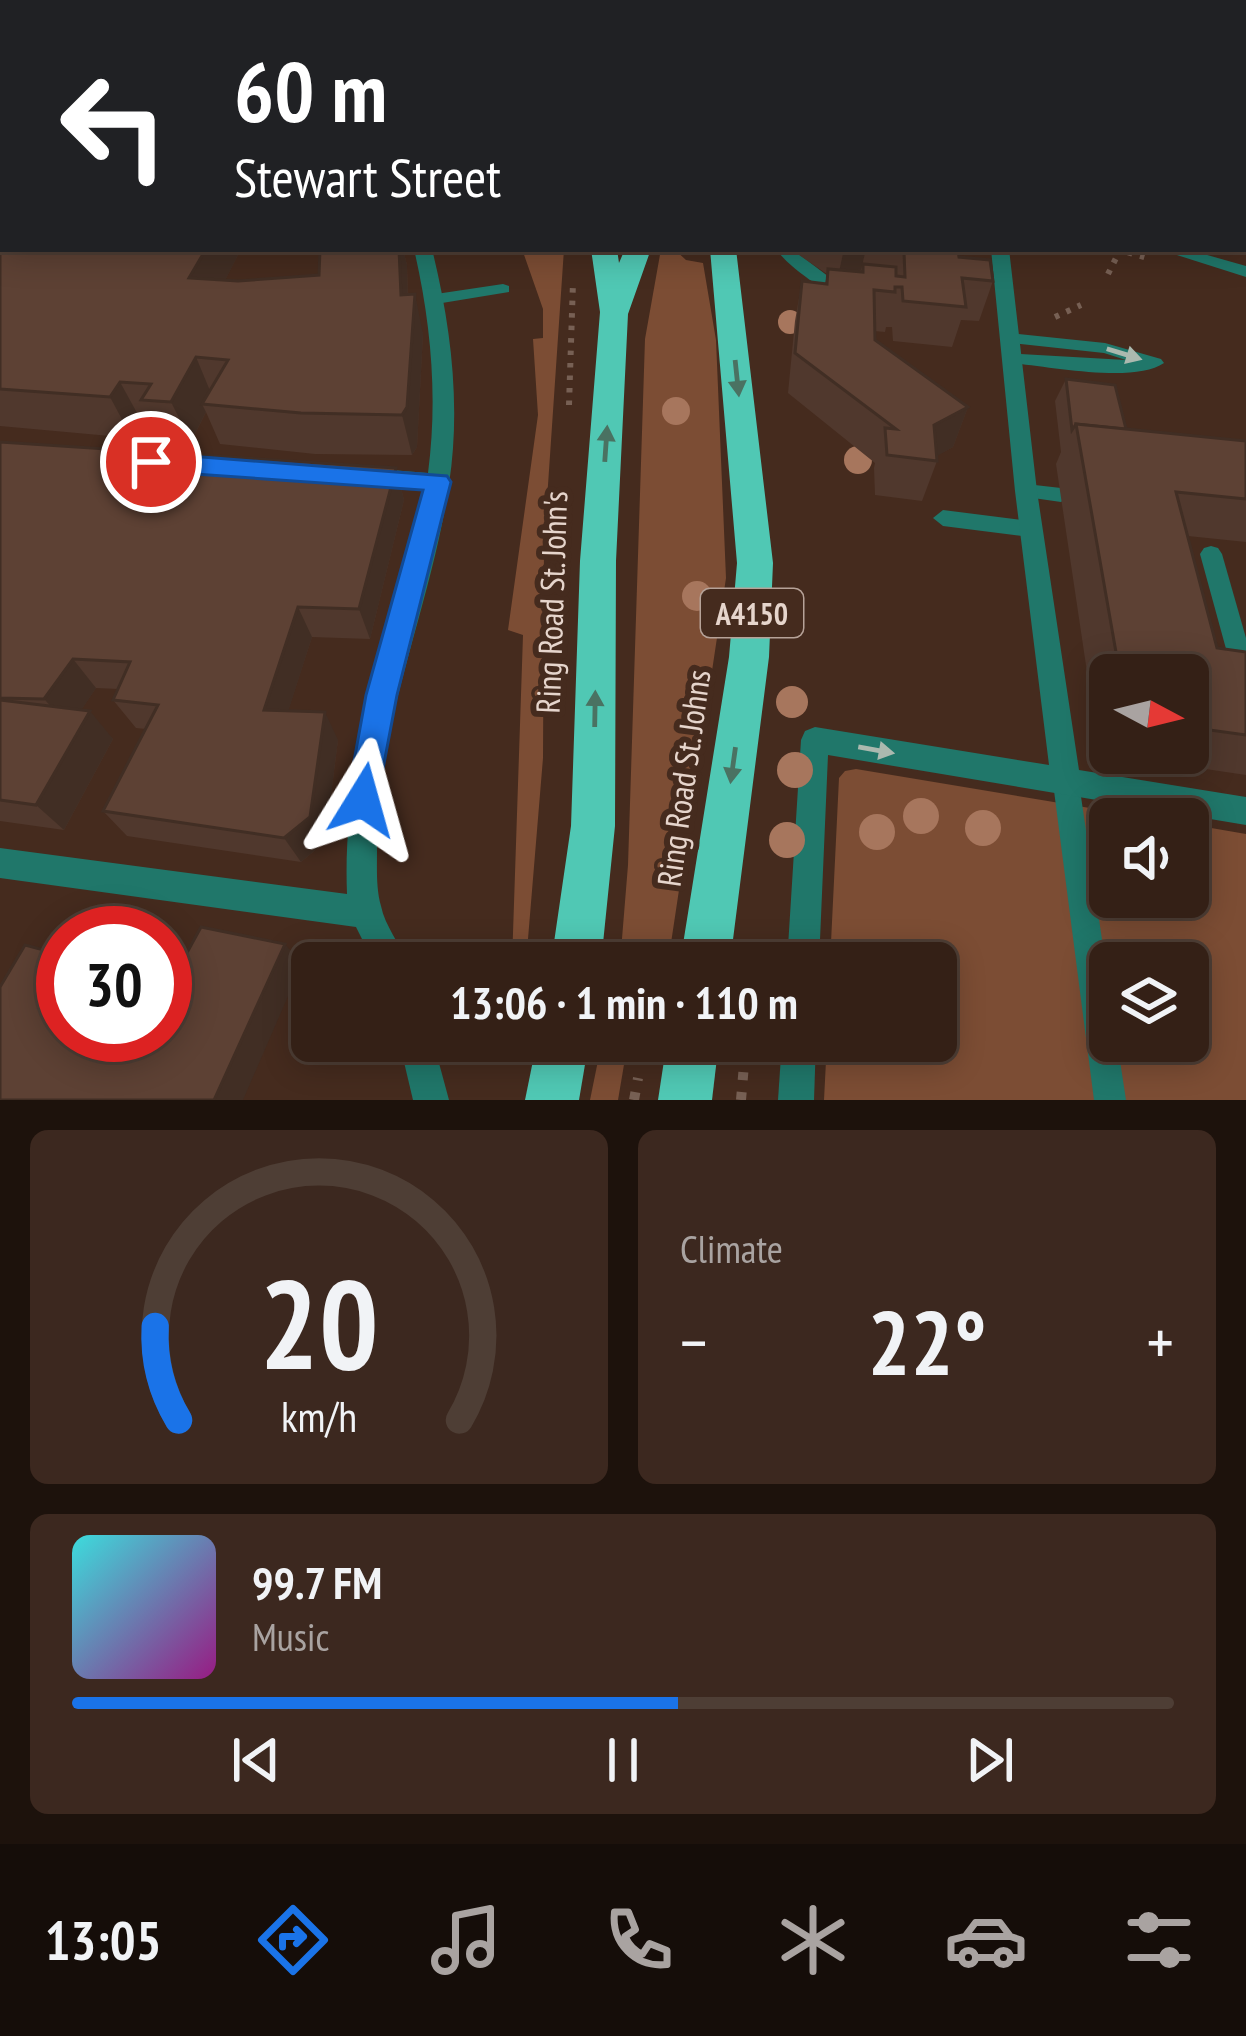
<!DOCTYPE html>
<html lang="en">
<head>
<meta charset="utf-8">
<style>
  body { margin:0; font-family:"PT Sans Narrow",sans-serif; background:#3c281f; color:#f1f3f6; height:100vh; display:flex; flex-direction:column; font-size:45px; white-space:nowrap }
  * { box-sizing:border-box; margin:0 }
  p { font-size:39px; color:#a9a3a1 }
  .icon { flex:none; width:66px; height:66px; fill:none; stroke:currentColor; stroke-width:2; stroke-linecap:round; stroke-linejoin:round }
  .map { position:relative; height:1100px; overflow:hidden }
  .panel { display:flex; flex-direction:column; gap:30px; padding:30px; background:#1d120c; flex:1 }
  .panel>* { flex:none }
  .guide { position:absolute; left:0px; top:0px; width:1248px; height:252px; box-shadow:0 6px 30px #0003,0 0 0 3px #4e3e35; background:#202124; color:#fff; overflow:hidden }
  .needle { width:78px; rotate:97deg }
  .fabs { position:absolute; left:1089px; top:654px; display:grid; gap:24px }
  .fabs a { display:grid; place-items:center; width:120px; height:120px; border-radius:18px; background:#342016; box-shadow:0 6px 30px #0003,0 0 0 3px #4e3e35; font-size:60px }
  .speed { position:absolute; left:36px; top:906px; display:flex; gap:24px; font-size:60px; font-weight:700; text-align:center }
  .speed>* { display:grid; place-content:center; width:156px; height:156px; border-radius:50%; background:#342016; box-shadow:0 6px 30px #0003,0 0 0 3px #4e3e35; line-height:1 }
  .speed .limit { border:18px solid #d22; background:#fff; color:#111 }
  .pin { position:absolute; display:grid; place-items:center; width:102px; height:102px; color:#fff; margin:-51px; border:6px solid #fff; border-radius:50%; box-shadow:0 3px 12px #0007 }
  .me { position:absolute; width:132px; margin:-66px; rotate:8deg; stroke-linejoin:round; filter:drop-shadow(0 0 9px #0008) }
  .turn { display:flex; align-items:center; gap:42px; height:252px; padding:0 36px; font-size:54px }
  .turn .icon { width:156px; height:156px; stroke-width:2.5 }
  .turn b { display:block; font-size:84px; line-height:102px }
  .big { font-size:90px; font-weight:700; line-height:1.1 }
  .panel .widget { flex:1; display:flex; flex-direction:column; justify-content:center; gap:18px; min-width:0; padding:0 42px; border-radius:18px; background:#3c281f }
  .panel .dial { align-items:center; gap:0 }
  .dial svg { height:312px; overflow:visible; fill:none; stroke:#4e3e35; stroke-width:7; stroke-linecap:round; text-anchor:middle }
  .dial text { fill:#f1f3f6; stroke:none }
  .song { display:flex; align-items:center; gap:36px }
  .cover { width:144px; height:144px; border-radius:18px; background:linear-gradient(135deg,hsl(180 70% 55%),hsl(310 70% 35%)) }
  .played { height:12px; border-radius:6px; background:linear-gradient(90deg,#1a73e8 55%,#4e3e35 55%) }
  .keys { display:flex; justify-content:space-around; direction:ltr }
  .heat { display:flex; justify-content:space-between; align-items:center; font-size:66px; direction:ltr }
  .panel .tiles { flex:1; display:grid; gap:30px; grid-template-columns:1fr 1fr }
  .widget:last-child { grid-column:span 2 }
  .trip { position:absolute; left:291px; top:942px; width:666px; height:120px; border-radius:18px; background:#342016; box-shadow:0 6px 30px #0003,0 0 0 3px #4e3e35; font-weight:700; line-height:120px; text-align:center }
  .tab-bar { display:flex; height:192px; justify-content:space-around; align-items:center; background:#150d09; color:#a9a3a1 }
  .tab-bar .icon { width:84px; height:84px }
  .tab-bar .active { color:#1a73e8 }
  .tab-bar b { font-size:54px; color:#f1f3f6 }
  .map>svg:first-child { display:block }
  .green { fill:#7c4d34; fill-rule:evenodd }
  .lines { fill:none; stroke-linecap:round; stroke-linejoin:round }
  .path-far2 { stroke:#776054; stroke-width:4.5; stroke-dasharray:3 4.5; stroke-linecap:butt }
  .path-far1 { stroke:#776054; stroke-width:6; stroke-dasharray:4.5 8; stroke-linecap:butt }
  .path { stroke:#776054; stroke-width:10; stroke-dasharray:8 12; stroke-linecap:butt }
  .lane { fill:#20776a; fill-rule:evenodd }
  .street { fill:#20776a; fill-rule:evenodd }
  .highway { fill:#50c8b4; fill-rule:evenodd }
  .tree { fill:#a7765d }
  .wall { fill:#50382d }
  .shaded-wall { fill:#412e24 }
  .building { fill:#5d4134; stroke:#412e24; stroke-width:3 }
  .oneway { fill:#abb9af }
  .oneway2 { fill:#4a7262 }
  .route { fill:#1a73e8; stroke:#114b97; stroke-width:3 }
  .labels { text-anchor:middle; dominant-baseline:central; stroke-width:12; stroke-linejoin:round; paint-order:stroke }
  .shield { fill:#452b1e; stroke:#b6a298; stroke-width:3 }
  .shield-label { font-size:30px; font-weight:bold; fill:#e6d5cc }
  .street-label { font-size:33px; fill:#e6d5cc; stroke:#452b1e }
</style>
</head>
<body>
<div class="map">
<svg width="1246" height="1100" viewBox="0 0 1246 1100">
  <rect width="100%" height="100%" fill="#452b1e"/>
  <g class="green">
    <path d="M522,249h42l-20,295 -1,214 -17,205h-14l11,-328 -15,-5 30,-215 -5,-76 10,-1v-29z"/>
    <path d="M661,249h13l12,11 17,3 13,77 10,238 -58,385h-48l8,-98 17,-526z"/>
    <path d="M856,769l300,50h-46v78h78v-73l58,10v266h-422l3,-59h109v-78h-106l9,-185 6,-7zM1110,963h78v78h-78z"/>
    <path d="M602,1041h26l-10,59h-28z"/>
  </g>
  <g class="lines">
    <path class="path-far2" d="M893,3l21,-3"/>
    <g class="path-far1">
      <path d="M1116,249l31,9"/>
      <path d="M1108,274l12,-24"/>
      <path d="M1055,317l26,-12"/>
      <path d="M569,405l4,-123"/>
    </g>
    <g class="path">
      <path d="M634,1100l4,-22"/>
      <path d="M741,1100l5,-59"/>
    </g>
    <g class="lane">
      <path d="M1160,0h45l4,3h-53z"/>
      <path d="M1215,0h31v5l-35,-2z"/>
      <rect x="1245" y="42" width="1" height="7"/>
      <path d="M776,249h16l61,46 -2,3c-19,1 -64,-32 -75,-49z"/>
      <path d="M503,284l6,2v6l-73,12 -8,-5 8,-5z"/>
      <path d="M1009,333l96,10 56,16 3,4c-30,21 -116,3 -153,0l-6,-2v-8l121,7 -22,-7 -101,-11v-8z"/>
      <path d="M1026,484l35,4 10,7 -10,7 -42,-6 -3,-5z"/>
      <path d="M943,510l88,11 10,8 -10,8 -88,-11 -10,-8z"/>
      <path d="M1211,546l7,2 4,6 24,84v50l-8,-3 -4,-7 -34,-124 4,-6z"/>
      <path d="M1066,771l9,4 4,8 31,211v47h7l9,59h-32l-41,-317 4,-8z"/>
    </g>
    <g class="street">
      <path d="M750,0h59l-3,3z"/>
      <path d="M1245,145l1,1v10l-1,-1z"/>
      <path d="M414,249h18c19,77 29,156 17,235 -18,125 -74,240 -72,367 0,18 -1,37 4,55 4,20 19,38 27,57h-34l-18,-36 -356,-49v-30l347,46c-6,-145 50,-267 79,-405l-59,-5 -11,-8 11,-8 61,5c10,-76 3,-150 -14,-224z"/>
      <path d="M991,249h18l28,242 42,279 167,27v28l-418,-70 -9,208h-32l14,-223 4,-9 10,-4 234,38 -34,-274z"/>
      <path d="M1158,249h28l60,17v11z"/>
      <path d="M399,1041h34l16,59h-36z"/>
      <path d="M782,1041h34l-2,59h-36z"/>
    </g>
    <g class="highway">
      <path d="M378,0h28l2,3h-28z"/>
      <path d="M447,0h28l2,3h-28z"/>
      <rect x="1245" y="16" width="1" height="12"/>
      <path d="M591,249h26l2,14 6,-14h26l-23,65 -12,247 -1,265 -14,137h-50l20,-137 9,-265 20,-249z"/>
      <path d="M710,249h26l37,314 -4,94 -39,306h-50l49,-306 8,-94z"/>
      <path d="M537,1041h52l-10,59h-54z"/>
      <path d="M667,1041h52l-7,59h-54z"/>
    </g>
  </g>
  <g class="tree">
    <circle cx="790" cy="322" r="12"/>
    <circle cx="676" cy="411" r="14"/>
    <circle cx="858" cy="460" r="14"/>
    <circle cx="697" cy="596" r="15"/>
    <circle cx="792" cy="702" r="16"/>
    <circle cx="795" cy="770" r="18"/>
    <circle cx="921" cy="816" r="18"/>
    <circle cx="983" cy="828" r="18"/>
    <circle cx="877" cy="832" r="18"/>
    <circle cx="787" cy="840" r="18"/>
  </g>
  <g class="wall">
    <path d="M0,0l71,1 -68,2v246l235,6 -13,25 13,1 81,-6 1,-26h83l4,16 1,30 15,39 -6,113 -5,8 -97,-1 -95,-10 -14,-32 -15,30 -29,-2 -9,-17 -11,-1 -10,16 -132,-12z"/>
    <path d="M85,0h189l1,3h-189z"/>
    <path d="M502,0h109v3h-95z"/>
    <path d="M800,249h158l1,8 34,24 -14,40 -18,-1 -9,27 -59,-6 -1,-14h-6l-1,5 -11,-1 1,9 93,67 -15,40 -17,9 1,5 -15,40 -47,-6 -1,-27 1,-5 -87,-70 7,-72 7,-40 23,3 2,-10 -28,-19z"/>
    <path d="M1066,379l60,50 120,12v101l-58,-6 29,112 29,4v123l-128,-19v-3h70v-78h-78v66l-13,-2 -41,-275 5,-12 -6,-51z"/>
    <path d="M0,442l396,26 8,32 -34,139 -58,-2 -24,74 50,29 -13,102 -24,20 -174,-26 -24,-25 43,-82 -10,-1 -23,-28 5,-11 -22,-1 -15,22 32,29 -49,91 -64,-9z"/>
  </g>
  <g class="shaded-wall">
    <path d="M0,0h71v1l-5,2h-63v22l-3,-7z"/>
    <path d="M192,0h14l1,3h-20z"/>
    <path d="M258,0h16l1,3h-22z"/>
    <path d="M206,249h30l2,6 -32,63 -17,-40z"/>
    <path d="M399,249h4l4,16 2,70 -8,-40z"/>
    <path d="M844,249h22l-5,21 -24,11z"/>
    <path d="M415,294l8,40 -6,113 -5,8 -10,-40z"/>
    <path d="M196,357l17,41 -11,6 4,8 -15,30 -20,-40z"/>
    <path d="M120,382l22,40 -10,16 -22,-41z"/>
    <path d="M968,407l-15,40 -23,13 4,-35z"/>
    <path d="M396,468l8,32 -34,139 -11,-30z"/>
    <path d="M298,607l14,30 -32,100 -16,-27z"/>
    <path d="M73,659l23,29 -26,39 -26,-28z"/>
    <path d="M90,711l23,28 -49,91 -28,-25z"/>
    <path d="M325,712l13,28 -13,102 -24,20 -17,-24z"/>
    <path d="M285,944l17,20 -59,136h-29z"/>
  </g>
  <g class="building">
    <path d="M129,0h63l-5,3h-49z"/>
    <path d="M233,0h25l-5,3z"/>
    <path d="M316,0h21l4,3h-38z"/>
    <path d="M0,25l3,1v50l-3,-1z"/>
    <path d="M3,89v27l-3,3v-29z"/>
    <rect x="0" y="170" width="3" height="33"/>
    <path d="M0,213h3v36h203l-17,29 49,3 81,-6 1,-26h79l2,46 14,-1 -8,113 -5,8 -101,-2 -99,-9 26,-44 -32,-3 -25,45 -30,-2 10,-16 -31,-2 -10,15 -110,-8z"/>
    <path d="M899,249h59l1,8 31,3 3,21 -31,-3 4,29 -63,-6 -1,-14h-7v5l-21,-2 1,50 93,67 -34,18 3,36 -50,-6 -2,-27 11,1 -101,-76 7,-72 25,3 1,-15 35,3v-8l33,3v9l9,1 -1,-25z"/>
    <path d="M1066,379l49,6 11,44 17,2 -67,-7 -4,6z"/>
    <path d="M1076,424l170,17v58l-70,-7 41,156 29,4v83l-58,-8v-52h-68z"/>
    <path d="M0,442l396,26 -37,141 -61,-2 -34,103 61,2 -15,105 -26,21 -181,-27 55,-106 -45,-5 17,-38 -57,-3 -29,40 -44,-1z"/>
    <path d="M0,700l90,11 -54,94 -36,-5z"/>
    <path d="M201,927l84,17 -71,156h-214v-113l25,-42 38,10v80h102v-55l6,2z"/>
  </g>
  <defs><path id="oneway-solid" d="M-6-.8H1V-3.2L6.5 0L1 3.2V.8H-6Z" transform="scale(3)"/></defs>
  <g class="oneway">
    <use href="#oneway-solid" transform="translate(1124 354) rotate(17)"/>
    <use href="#oneway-solid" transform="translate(876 750) rotate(10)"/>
  </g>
  <g class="oneway2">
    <use href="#oneway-solid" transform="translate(737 378) rotate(84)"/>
    <use href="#oneway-solid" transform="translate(606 444) rotate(-86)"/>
    <use href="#oneway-solid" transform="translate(595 709) rotate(-89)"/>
    <use href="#oneway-solid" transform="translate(733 765) rotate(98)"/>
  </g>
  <path class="route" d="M151,453l296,23 4,6 -54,213 -22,116 -12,4 -12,-4 -4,-11 19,-105 57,-205 -272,-19 -13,-9z"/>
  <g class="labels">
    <rect class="shield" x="701" y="589" width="102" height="48" rx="9"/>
    <g class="shield-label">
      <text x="752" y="613">A4150</text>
    </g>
    <g class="street-label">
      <text transform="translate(551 602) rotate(-88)">Ring Road St. John's</text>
      <text transform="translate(683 778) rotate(-82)">Ring Road St. Johns</text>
    </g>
  </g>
</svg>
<div class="fabs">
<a><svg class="needle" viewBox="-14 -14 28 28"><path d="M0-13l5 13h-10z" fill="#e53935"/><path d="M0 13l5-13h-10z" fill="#a9a3a1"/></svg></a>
<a><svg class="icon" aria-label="sound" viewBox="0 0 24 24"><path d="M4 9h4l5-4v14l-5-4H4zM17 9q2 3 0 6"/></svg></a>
<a><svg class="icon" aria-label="layers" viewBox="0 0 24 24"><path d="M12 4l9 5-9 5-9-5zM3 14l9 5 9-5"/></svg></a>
</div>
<div class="speed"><div class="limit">30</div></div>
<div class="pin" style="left:151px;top:462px;background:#d93025"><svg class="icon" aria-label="arrive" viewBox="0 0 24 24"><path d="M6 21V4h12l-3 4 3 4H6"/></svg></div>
<svg class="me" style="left:363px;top:800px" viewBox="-20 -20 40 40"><path d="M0-17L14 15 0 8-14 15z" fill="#1a73e8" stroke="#fff" stroke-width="4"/></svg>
<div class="trip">13:06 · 1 min · 110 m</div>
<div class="guide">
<div class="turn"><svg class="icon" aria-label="left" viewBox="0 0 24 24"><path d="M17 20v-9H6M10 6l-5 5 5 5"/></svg><div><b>60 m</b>Stewart Street</div></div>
</div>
</div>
<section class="panel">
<div class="tiles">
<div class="widget dial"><svg viewBox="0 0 100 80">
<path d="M14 69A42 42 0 1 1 86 69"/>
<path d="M14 69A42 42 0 0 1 8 45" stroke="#1a73e8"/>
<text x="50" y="56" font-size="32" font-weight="700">20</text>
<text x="50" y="72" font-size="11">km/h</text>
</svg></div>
<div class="widget"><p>Climate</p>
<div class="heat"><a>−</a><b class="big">22°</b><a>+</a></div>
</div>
<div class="widget">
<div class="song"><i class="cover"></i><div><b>99.7 FM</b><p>Music</p></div></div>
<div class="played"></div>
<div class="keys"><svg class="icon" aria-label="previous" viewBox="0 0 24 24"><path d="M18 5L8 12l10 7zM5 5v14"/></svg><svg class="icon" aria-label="pause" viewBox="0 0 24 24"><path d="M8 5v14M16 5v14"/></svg><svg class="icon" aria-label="next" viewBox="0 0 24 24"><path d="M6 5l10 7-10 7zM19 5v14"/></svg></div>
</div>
</div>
</section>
<nav class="tab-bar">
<b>13:05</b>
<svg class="icon active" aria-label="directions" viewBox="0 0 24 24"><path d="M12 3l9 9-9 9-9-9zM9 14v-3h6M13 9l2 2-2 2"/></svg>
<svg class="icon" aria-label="music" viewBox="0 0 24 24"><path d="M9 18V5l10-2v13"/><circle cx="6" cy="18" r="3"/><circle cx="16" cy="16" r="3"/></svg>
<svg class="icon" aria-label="phone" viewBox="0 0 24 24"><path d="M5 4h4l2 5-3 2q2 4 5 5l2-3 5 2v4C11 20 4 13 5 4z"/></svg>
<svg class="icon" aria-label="climate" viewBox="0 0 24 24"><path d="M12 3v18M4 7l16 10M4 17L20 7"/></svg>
<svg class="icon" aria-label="car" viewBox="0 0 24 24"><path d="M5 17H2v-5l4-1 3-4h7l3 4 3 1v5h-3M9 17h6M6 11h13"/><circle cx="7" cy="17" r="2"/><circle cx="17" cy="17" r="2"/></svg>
<svg class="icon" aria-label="filters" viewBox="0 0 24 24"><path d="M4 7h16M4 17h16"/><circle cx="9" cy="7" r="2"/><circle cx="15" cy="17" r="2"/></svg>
</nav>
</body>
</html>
